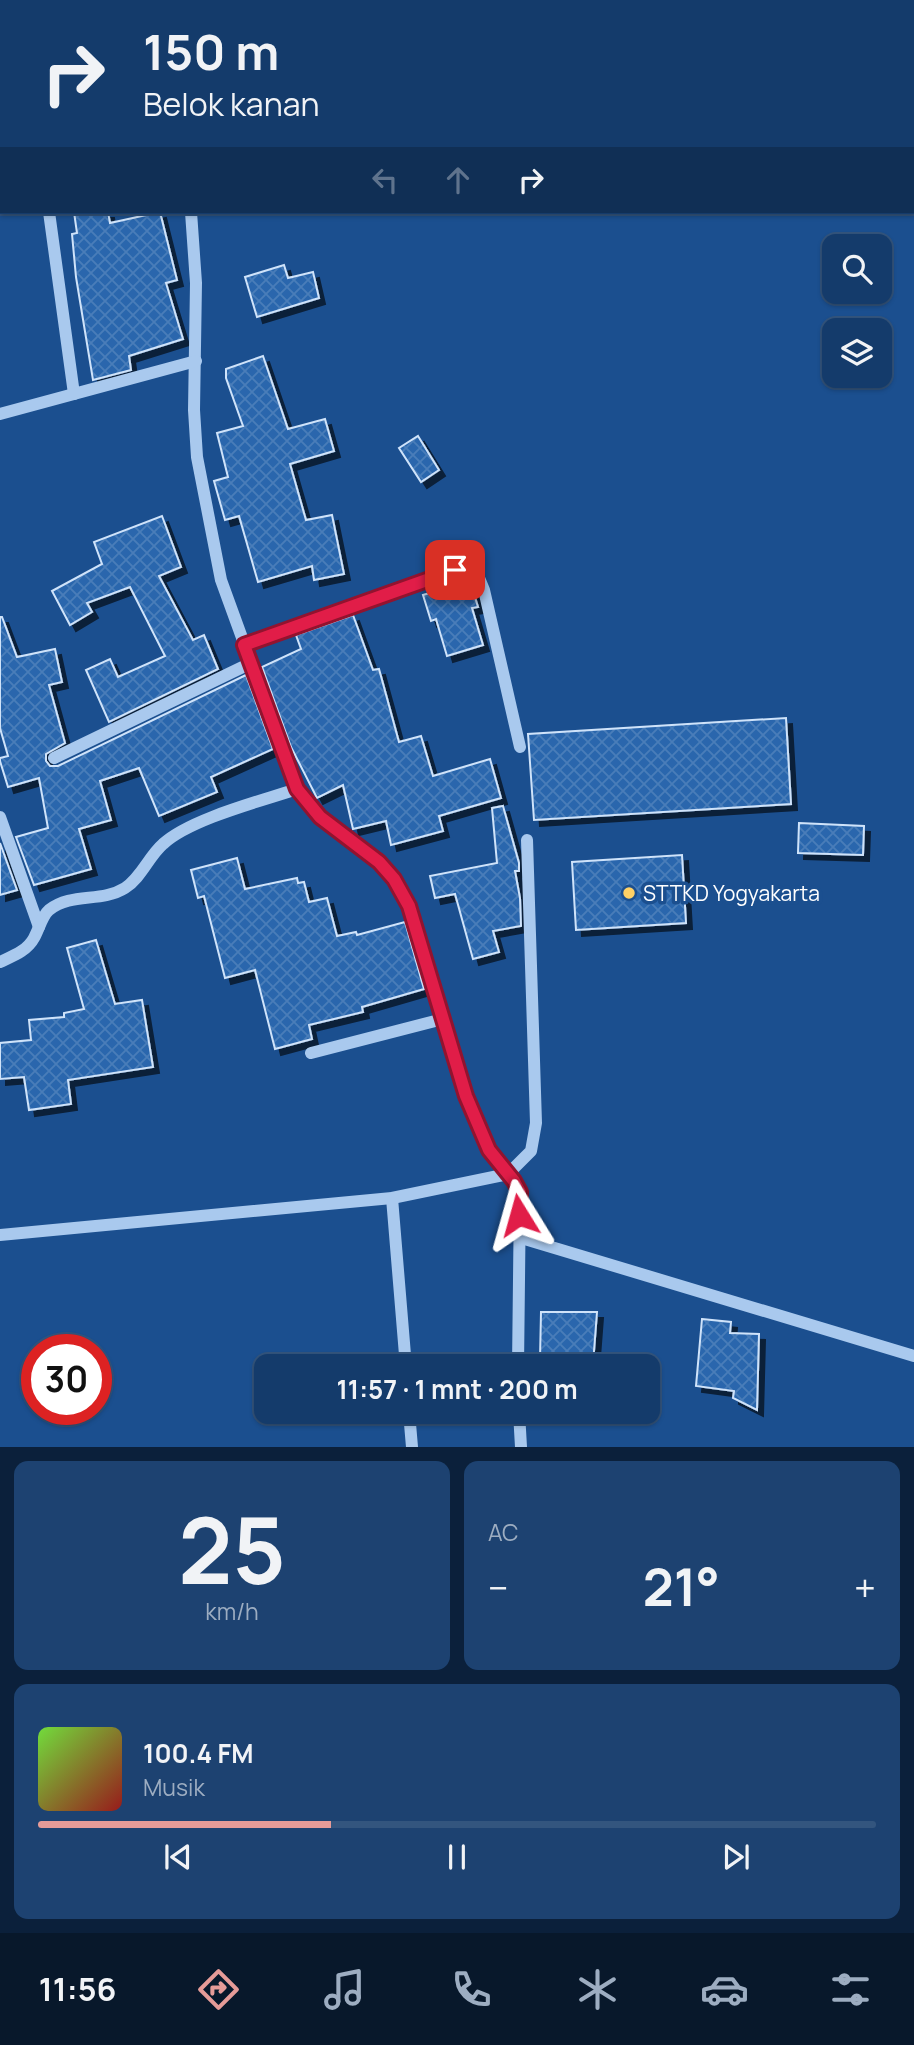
<!DOCTYPE html>
<html lang="id">
<head>
<meta charset="utf-8">
<style>
  body { margin:0; font-family:Manrope,sans-serif; background:#1d4271; color:#f1f3f6; height:100vh; display:flex; flex-direction:column; font-size:26px; white-space:nowrap }
  * { box-sizing:border-box; margin:0 }
  p { font-size:23px; color:#9dadc1 }
  .icon { flex:none; width:38px; height:38px; fill:none; stroke:currentColor; stroke-width:2; stroke-linecap:round; stroke-linejoin:round }
  .map { position:relative; height:1447px; overflow:hidden }
  .details { display:flex; flex-direction:column; gap:14px; padding:14px; background:#0b203b; flex:1 }
  .details>* { flex:none }
  .hud { position:absolute; left:0px; top:0px; width:915px; height:214px; box-shadow:0 2px 5px #0004,0 0 0 2px #33557e; background:#143b6b; color:#f1f3f6; overflow:hidden }
  .tools { position:absolute; left:822px; top:234px; display:grid; gap:14px }
  .tools a { display:grid; place-items:center; width:70px; height:70px; border-radius:14px; background:#143b6b; box-shadow:0 2px 5px #0004,0 0 0 2px #33557e; font-size:35px }
  .speed { position:absolute; left:21px; top:1334px; display:flex; gap:14px; font-size:35px; font-weight:700; text-align:center }
  .speed>* { display:grid; place-content:center; width:91px; height:91px; border-radius:50%; background:#143b6b; box-shadow:0 2px 5px #0004,0 0 0 2px #33557e; line-height:1 }
  .speed .limit { border:10px solid #d22; background:#fff; color:#111 }
  .pin { position:absolute; display:grid; place-items:center; width:60px; height:60px; color:#fff; margin:-30px; border-radius:14px; box-shadow:0 4px 10px #0006 }
  .me { position:absolute; width:77px; margin:-38px; rotate:352deg; stroke-linejoin:round; filter:drop-shadow(0 0 5px #0008) }
  .turn { display:flex; align-items:center; gap:24px; height:147px; padding:0 28px; font-size:32px }
  .turn .icon { width:91px; height:91px; stroke-width:2.5 }
  .turn b { display:block; font-size:49px; line-height:60px }
  .lanes { display:flex; align-items:center; height:66px; padding:0 28px; background:#0003; justify-content:center; gap:35px; direction:ltr }
  .lanes .off { opacity:.35 }
  .big { font-size:52px; font-weight:700; line-height:1.1 }
  .details .widget { flex:1; display:flex; flex-direction:column; justify-content:center; gap:10px; min-width:0; padding:0 24px; border-radius:14px; background:#1d4271 }
  .details .dial { align-items:center; gap:0 }
  .dial b { font-size:91px; line-height:1 }
  .song { display:flex; align-items:center; gap:21px }
  .cover { width:84px; height:84px; border-radius:10px; background:linear-gradient(135deg,hsl(100 70% 55%),hsl(0 70% 35%)) }
  .played { height:7px; border-radius:4px; background:linear-gradient(90deg,#e69b98 35%,#33557e 35%) }
  .keys { display:flex; justify-content:space-around; direction:ltr }
  .heat { display:flex; justify-content:space-between; align-items:center; font-size:38px; direction:ltr }
  .details .tiles { flex:1; display:grid; gap:14px; grid-template-columns:1fr 1fr }
  .widget:last-child { grid-column:span 2 }
  .trip { position:absolute; left:254px; top:1354px; width:406px; height:70px; border-radius:14px; background:#143b6b; box-shadow:0 2px 5px #0004,0 0 0 2px #33557e; font-weight:700; line-height:70px; text-align:center }
  .tabs { display:flex; height:112px; justify-content:space-around; align-items:center; background:#08182b; color:#9dadc1 }
  .tabs .icon { width:49px; height:49px }
  .tabs .selected { color:#e69b98 }
  .tabs b { font-size:32px; color:#f1f3f6 }
  .map>svg:first-child { display:block }
  .building { fill:url(#building-cross-hatch); stroke:#cfe3fa; stroke-width:2; filter:url(#shadow) }
  .lines { fill:none; stroke-linecap:round; stroke-linejoin:round }
  .minor { stroke:#a9c9ee; stroke-width:12 }
  .route-casing { stroke:#92132f; stroke-width:18 }
  .route { stroke:#e11d48; stroke-width:12 }
  .poi-dot { fill:#ffd166; stroke:#1b4f8f; stroke-width:2.5 }
  .labels { text-anchor:middle; dominant-baseline:central; stroke-width:7; stroke-linejoin:round; paint-order:stroke }
  .poi-label { font-size:21px; fill:#fff; stroke:#1b4f8f; text-anchor:start }
</style>
</head>
<body>
<div class="map">
<svg width="914" height="1447" viewBox="0 0 914 1447">
  <defs>
    <pattern id="building-cross-hatch" width="8" height="8" patternUnits="userSpaceOnUse" patternTransform="scale(1.75)"><rect width="8" height="8" fill="#2a66ad"/><path d="M0 0l8 8M0 8l8-8" fill="none" stroke="#4a7db9"/></pattern>
    <filter id="shadow"><feDropShadow dx="6" dy="6" stdDeviation="0" flood-color="#0009"/></filter>
  </defs>
  <rect width="100%" height="100%" fill="#1b4f8f"/>
  <g class="building">
    <path d="M74,212h34l2,11 50,-11 17,68 -11,3 17,56 -54,17 2,14 -38,10 -17,-103 -4,-43 5,-1z"/>
    <path d="M284,265l4,13 25,-6 6,26 -62,19 -12,-40z"/>
    <path d="M263,356l25,73 37,-10 9,32 -44,13 16,56 26,-5 12,59 -30,6 -2,-14 -54,16 -19,-66 -14,4 -11,-39 14,-4 -11,-44 26,-7 -17,-48v-9z"/>
    <path d="M418,436l21,34 -18,12 -22,-34z"/>
    <path d="M162,516l19,51 -22,9 34,64 11,-5 14,34 -109,53 -23,-52 24,-11 8,18 47,-21 -35,-69 -43,16 5,9 -22,13 -18,-34 50,-27 -8,-22z"/>
    <path d="M470,581l8,26 -6,1 11,37 -36,11 -11,-37 -5,2 -8,-26z"/>
    <path d="M353,615l20,55 6,-1 20,73 22,-6 12,40 57,-17 11,39 -62,18 4,15 -52,14 -5,-24 -33,8 -10,-44 -26,13 -26,-51 -29,-80 39,-18 -5,-14z"/>
    <path d="M0,617h2l15,40 38,-8 7,33 -13,3 16,58 -19,11v7l4,5h8l188,-91 27,74 -62,28 6,15 -58,24 -20,-48 -39,13 11,39 -32,9 12,40 -57,16 -18,-48 32,-9 -9,-50 -31,9 -8,-26v-3l8,-2 -8,-28z"/>
    <path d="M786,718l5,86 -257,16 -6,-86z"/>
    <path d="M503,806l16,57v8h-4l5,27 1,28 -28,5 6,21 -26,7 -18,-65 -20,4 -5,-22 67,-13 -5,-55z"/>
    <path d="M799,823l65,3 -1,29 -65,-2z"/>
    <path d="M0,843l17,47 -17,5z"/>
    <path d="M682,855l4,68 -110,7 -4,-68z"/>
    <path d="M237,858l8,31 52,-11 1,5 6,-1 5,20 18,-4 10,38 19,-4 1,3 48,-13 19,67 -62,18 1,5 -54,13 3,14 -37,10 -20,-79 -30,8 -21,-82 -6,2 -7,-28z"/>
    <path d="M96,940l19,64 27,-4 11,67 -85,13 3,24 -42,6 -5,-33 -24,2v-36l31,-3 -2,-20 35,-3v-4l20,-4 -17,-61z"/>
    <path d="M541,1312h56l-4,52 -53,-5z"/>
    <path d="M702,1319l29,3 -1,11 29,1 -2,76 -24,-12 1,-7 -38,-5z"/>
  </g>
  <g class="lines">
    <g class="minor">
      <path d="M23,0v2"/>
      <path d="M163,0v2"/>
      <path d="M49,212l25,182"/>
      <path d="M191,212l5,71 -2,127 3,47 24,123 76,209 23,28 59,45 15,17 15,27 57,190 12,32 11,22 25,31 6,11 -2,175"/>
      <path d="M0,414l196,-53"/>
      <path d="M244,645l113,-41 108,-36 12,5 7,17 36,157"/>
      <path d="M54,758l197,-95"/>
      <path d="M0,817l39,110"/>
      <path d="M0,962c13,-6 27,-11 34,-24 5,-9 8,-22 15,-28 23,-18 52,-7 76,-22 16,-10 24,-32 38,-44 27,-25 98,-43 134,-55"/>
      <path d="M311,1053l132,-34"/>
      <path d="M392,1198l14,169"/>
      <path d="M0,1235l392,-37 116,-24 23,-23 5,-28 -9,-283"/>
      <path d="M518,1237l396,119"/>
      <path d="M409,1412l3,35"/>
      <path d="M519,1412l2,35"/>
    </g>
  </g>
  <g class="lines">
    <g class="route-casing">
      <path id="route" d="M455,570l-211,75 53,144 23,28 59,45 15,17 15,27 57,190 23,54 25,31 6,11 -1,23"/>
    </g>
    <use href="#route" class="route"/>
  </g>
  <circle class="poi-dot" cx="629" cy="893" r="7"/>
  <g class="labels">
    <g class="poi-label">
      <text x="643" y="893">STTKD Yogyakarta</text>
    </g>
  </g>
</svg>
<div class="tools">
<a><svg class="icon" aria-label="search" viewBox="0 0 24 24"><circle cx="10" cy="10" r="6"/><path d="M15 15l6 6"/></svg></a>
<a><svg class="icon" aria-label="layers" viewBox="0 0 24 24"><path d="M12 4l9 5-9 5-9-5zM3 14l9 5 9-5"/></svg></a>
</div>
<div class="speed"><div class="limit">30</div></div>
<div class="pin" style="left:455px;top:570px;background:#d93025"><svg class="icon" aria-label="arrive" viewBox="0 0 24 24"><path d="M6 21V4h12l-3 4 3 4H6"/></svg></div>
<svg class="me" style="left:519px;top:1215px" viewBox="-20 -20 40 40"><path d="M0-17L14 15 0 8-14 15z" fill="#e11d48" stroke="#fff" stroke-width="4"/></svg>
<div class="trip">11:57 · 1 mnt · 200 m</div>
<div class="hud">
<div class="turn"><svg class="icon" aria-label="right" viewBox="0 0 24 24"><path d="M7 20v-9h11M14 6l5 5-5 5"/></svg><div><b>150 m</b>Belok kanan</div></div>
<div class="lanes"><svg class="icon off" aria-label="left" viewBox="0 0 24 24"><path d="M17 20v-9H6M10 6l-5 5 5 5"/></svg><svg class="icon off" aria-label="ahead" viewBox="0 0 24 24"><path d="M12 20V5M6 11l6-6 6 6"/></svg><svg class="icon" aria-label="right" viewBox="0 0 24 24"><path d="M7 20v-9h11M14 6l5 5-5 5"/></svg></div>
</div>
</div>
<section class="details">
<div class="tiles">
<div class="widget dial"><b>25</b><p>km/h</p></div>
<div class="widget"><p>AC</p>
<div class="heat"><a>−</a><b class="big">21°</b><a>+</a></div>
</div>
<div class="widget">
<div class="song"><i class="cover"></i><div><b>100.4 FM</b><p>Musik</p></div></div>
<div class="played"></div>
<div class="keys"><svg class="icon" aria-label="previous" viewBox="0 0 24 24"><path d="M18 5L8 12l10 7zM5 5v14"/></svg><svg class="icon" aria-label="pause" viewBox="0 0 24 24"><path d="M8 5v14M16 5v14"/></svg><svg class="icon" aria-label="next" viewBox="0 0 24 24"><path d="M6 5l10 7-10 7zM19 5v14"/></svg></div>
</div>
</div>
</section>
<nav class="tabs">
<b>11:56</b>
<svg class="icon selected" aria-label="directions" viewBox="0 0 24 24"><path d="M12 3l9 9-9 9-9-9zM9 14v-3h6M13 9l2 2-2 2"/></svg>
<svg class="icon" aria-label="music" viewBox="0 0 24 24"><path d="M9 18V5l10-2v13"/><circle cx="6" cy="18" r="3"/><circle cx="16" cy="16" r="3"/></svg>
<svg class="icon" aria-label="phone" viewBox="0 0 24 24"><path d="M5 4h4l2 5-3 2q2 4 5 5l2-3 5 2v4C11 20 4 13 5 4z"/></svg>
<svg class="icon" aria-label="climate" viewBox="0 0 24 24"><path d="M12 3v18M4 7l16 10M4 17L20 7"/></svg>
<svg class="icon" aria-label="car" viewBox="0 0 24 24"><path d="M5 17H2v-5l4-1 3-4h7l3 4 3 1v5h-3M9 17h6M6 11h13"/><circle cx="7" cy="17" r="2"/><circle cx="17" cy="17" r="2"/></svg>
<svg class="icon" aria-label="filters" viewBox="0 0 24 24"><path d="M4 7h16M4 17h16"/><circle cx="9" cy="7" r="2"/><circle cx="15" cy="17" r="2"/></svg>
</nav>
</body>
</html>
